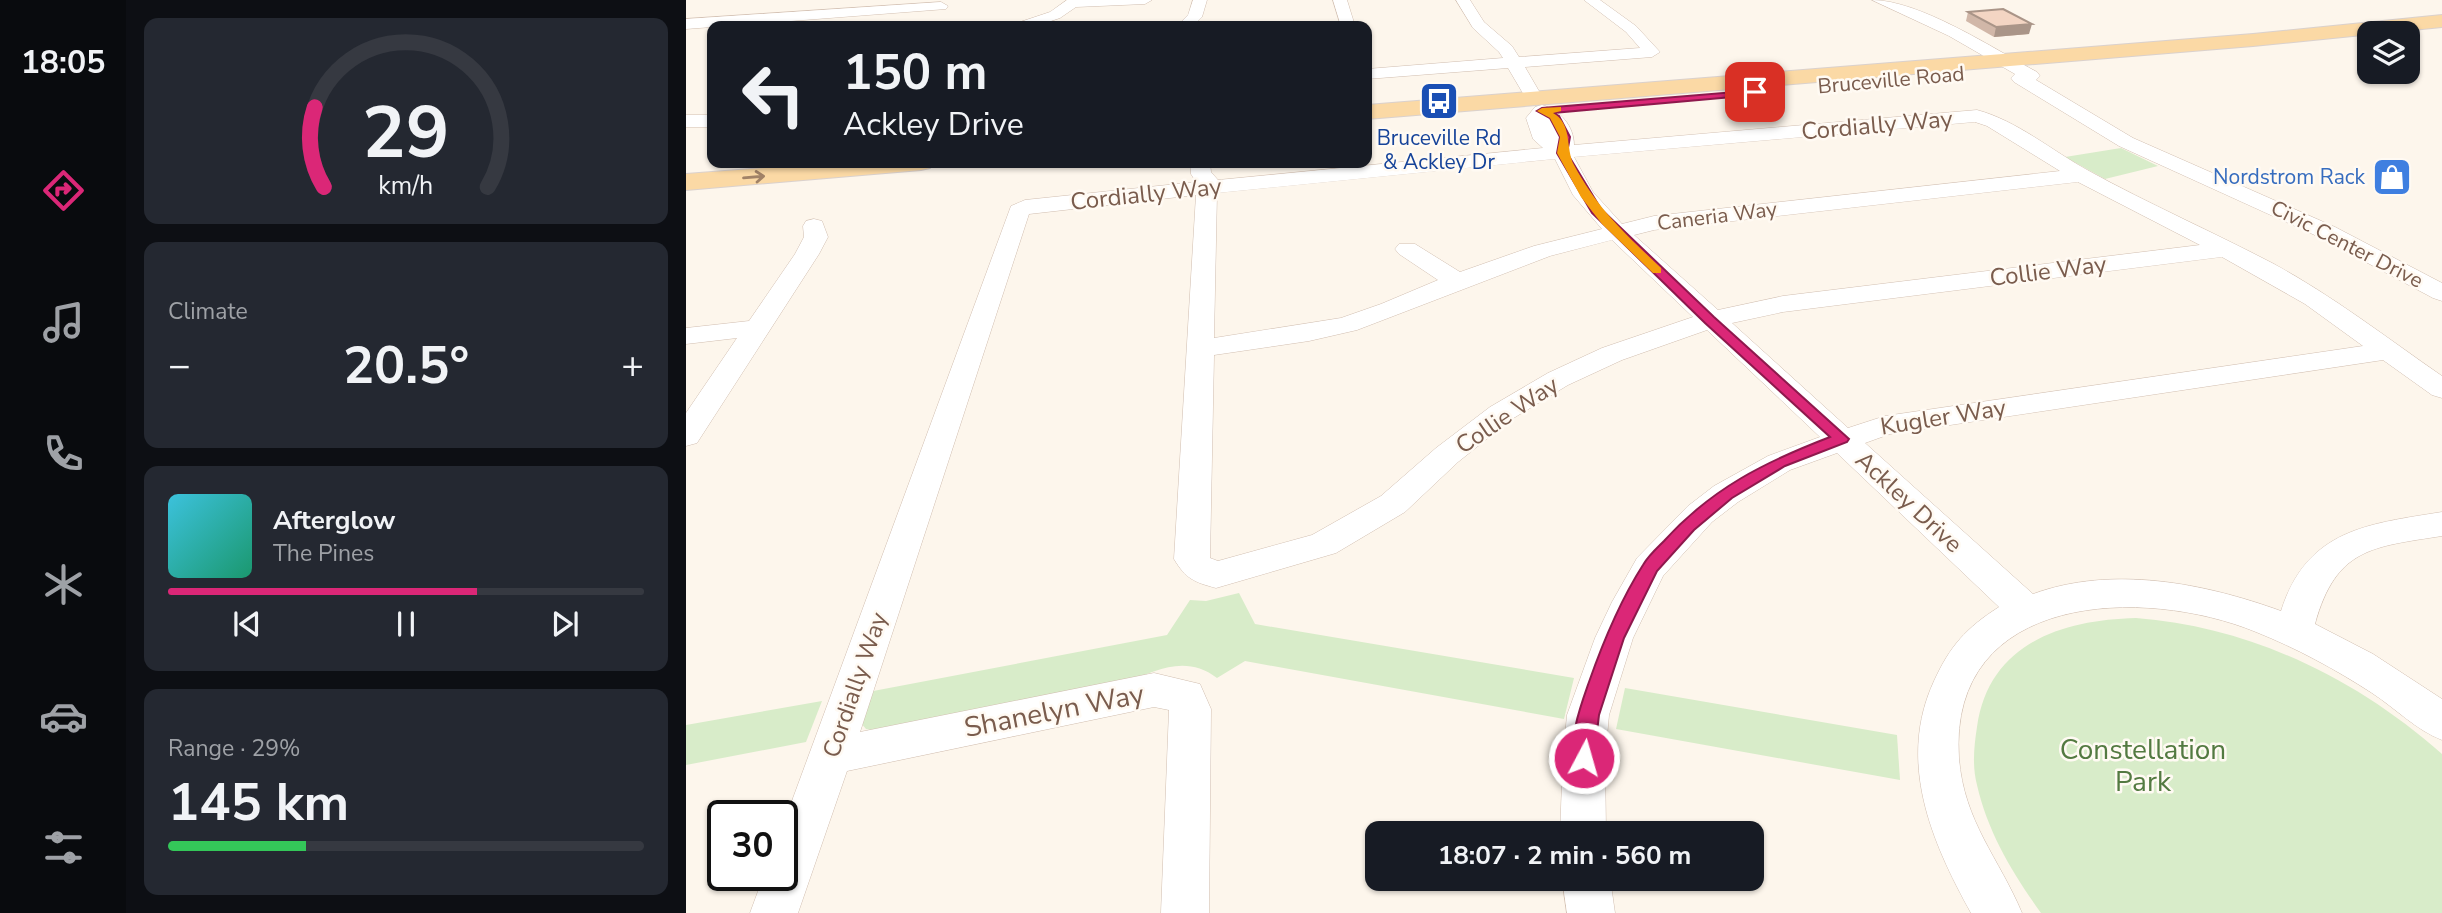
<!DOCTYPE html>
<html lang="en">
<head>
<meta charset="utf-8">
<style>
  body { margin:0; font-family:"Nunito Sans",sans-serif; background:#242831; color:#f1f3f6; height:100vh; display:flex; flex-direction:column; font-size:26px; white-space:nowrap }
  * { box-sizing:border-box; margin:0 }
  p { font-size:23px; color:#9ea1a6 }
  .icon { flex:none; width:38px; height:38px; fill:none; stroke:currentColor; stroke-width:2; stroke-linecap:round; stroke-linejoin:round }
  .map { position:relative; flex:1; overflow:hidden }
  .sheet { display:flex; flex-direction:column; gap:18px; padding:18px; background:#0d0f14; width:560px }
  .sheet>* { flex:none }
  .hud { position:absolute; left:21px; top:21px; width:665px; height:147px; border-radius:14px; box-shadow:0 2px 5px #0004; background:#171b24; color:#f1f3f6; overflow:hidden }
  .fabs { position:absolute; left:1671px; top:21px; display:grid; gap:14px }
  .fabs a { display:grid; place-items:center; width:63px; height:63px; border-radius:14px; background:#171b24; box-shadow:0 2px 5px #0004; font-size:35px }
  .speed { position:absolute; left:21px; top:800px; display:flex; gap:14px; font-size:35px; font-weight:700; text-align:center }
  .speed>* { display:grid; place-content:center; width:91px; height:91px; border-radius:50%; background:#171b24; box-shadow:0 2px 5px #0004; line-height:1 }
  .speed .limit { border:4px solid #111; border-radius:10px; background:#fff; color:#111 }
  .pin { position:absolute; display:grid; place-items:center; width:60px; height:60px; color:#fff; margin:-30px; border-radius:14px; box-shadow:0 4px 10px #0006 }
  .me { position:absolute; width:77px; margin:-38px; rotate:6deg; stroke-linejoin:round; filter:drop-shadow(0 0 5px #0008) }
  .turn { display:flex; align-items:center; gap:24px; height:147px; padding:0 21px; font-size:32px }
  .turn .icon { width:91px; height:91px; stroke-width:2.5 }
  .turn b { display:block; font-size:49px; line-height:60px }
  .big { font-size:52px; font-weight:700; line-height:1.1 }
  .sheet .widget { flex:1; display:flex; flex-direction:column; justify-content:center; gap:10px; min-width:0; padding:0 24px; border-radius:14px; background:#242831 }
  .sheet .dial { align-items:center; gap:0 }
  .dial svg { height:182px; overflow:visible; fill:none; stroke:#363941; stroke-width:7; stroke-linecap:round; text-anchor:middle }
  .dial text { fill:#f1f3f6; stroke:none }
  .song { display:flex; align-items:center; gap:21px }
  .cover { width:84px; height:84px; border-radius:10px; background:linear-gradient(135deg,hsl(190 70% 55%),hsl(160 70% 35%)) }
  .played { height:7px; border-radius:4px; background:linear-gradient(90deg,#db2777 65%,#363941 65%) }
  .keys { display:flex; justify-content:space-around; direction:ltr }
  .heat { display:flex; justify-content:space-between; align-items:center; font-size:38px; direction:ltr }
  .charge { height:10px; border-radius:5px; background:linear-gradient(90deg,#34c759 29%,#363941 0) }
  .trip { position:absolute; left:679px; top:821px; width:399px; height:70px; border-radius:14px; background:#171b24; box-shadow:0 2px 5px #0004; font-weight:700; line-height:70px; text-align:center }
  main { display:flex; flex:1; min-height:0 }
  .menu { display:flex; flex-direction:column; width:126px; justify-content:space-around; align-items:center; background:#090b0e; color:#9ea1a6 }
  .menu .icon { width:49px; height:49px }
  .menu .current { color:#db2777 }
  .menu b { font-size:32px; color:#f1f3f6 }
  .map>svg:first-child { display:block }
  .green { fill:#d8ecc9 }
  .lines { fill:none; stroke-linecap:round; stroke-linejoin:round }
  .minor-casing { stroke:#d1beb0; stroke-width:1 }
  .major-casing { stroke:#dad1cd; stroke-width:2 }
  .minor { fill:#fff; fill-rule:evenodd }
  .major { fill:#fbd9a5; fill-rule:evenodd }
  .wall { fill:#d1b7a8 }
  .shaded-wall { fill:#aa9588 }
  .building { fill:#f3d5c3; stroke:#aa9588; stroke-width:2 }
  .oneway { stroke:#a18267 }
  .route { fill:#db2777; stroke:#8e194d; stroke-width:2 }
  .slow { fill:#f59e0b }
  .labels { text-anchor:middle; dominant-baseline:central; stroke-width:5; stroke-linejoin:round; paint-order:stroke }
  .far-street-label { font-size:21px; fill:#7a5c4d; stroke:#fffaf3 }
  .far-transit-label { font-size:21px; fill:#164399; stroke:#fffaf3 }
  .far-shop-label { font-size:21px; fill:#366cbe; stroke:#fffaf3; text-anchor:end }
  .street-label { font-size:24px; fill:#7a5c4d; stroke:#fffaf3 }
  .near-street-label { font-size:28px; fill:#7a5c4d; stroke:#fffaf3 }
  .near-park-label { font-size:28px; fill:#537a41; stroke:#fffaf3 }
</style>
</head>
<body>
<main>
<nav class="menu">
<b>18:05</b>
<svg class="icon current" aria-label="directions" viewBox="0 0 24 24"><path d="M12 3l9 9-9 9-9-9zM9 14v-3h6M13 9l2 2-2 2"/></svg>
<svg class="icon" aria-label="music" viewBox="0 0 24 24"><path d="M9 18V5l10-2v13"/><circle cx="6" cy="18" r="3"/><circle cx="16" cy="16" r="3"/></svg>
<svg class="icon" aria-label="phone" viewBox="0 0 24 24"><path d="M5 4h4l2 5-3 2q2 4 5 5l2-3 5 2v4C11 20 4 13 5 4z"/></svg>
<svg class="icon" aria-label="climate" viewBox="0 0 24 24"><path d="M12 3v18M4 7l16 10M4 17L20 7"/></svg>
<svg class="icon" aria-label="car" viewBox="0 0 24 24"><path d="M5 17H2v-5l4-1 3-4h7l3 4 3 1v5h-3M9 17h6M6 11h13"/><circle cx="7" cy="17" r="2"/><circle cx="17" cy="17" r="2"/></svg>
<svg class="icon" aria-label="filters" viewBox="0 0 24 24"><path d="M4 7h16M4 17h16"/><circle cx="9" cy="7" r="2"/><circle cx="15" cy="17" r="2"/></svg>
</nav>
<section class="sheet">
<div class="widget dial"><svg viewBox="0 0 100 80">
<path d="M14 69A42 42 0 1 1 86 69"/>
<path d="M14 69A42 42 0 0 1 10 34" stroke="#db2777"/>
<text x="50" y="56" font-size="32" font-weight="700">29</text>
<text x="50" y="72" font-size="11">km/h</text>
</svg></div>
<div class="widget"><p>Climate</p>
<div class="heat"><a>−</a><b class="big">20.5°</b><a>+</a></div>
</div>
<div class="widget">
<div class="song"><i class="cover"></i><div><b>Afterglow</b><p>The Pines</p></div></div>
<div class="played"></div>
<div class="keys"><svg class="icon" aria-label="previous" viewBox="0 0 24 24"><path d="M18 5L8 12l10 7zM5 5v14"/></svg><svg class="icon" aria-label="pause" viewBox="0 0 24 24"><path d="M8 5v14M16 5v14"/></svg><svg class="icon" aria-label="next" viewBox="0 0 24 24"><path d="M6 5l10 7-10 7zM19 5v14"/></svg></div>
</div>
<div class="widget"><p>Range · 29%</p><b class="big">145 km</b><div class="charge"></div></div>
</section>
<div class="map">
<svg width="1756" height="913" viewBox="0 0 1756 913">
  <rect width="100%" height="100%" fill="#fdf6ec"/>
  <g class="green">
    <path d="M1435,148l37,18 -53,13 -40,-22z"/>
    <path d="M553,593l16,31 319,54 -10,41 -319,-58 -28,17c-30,-23 -60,-9 -91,5l-250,48 -10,-2 -5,-6 7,-31 299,-57 23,-35 16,1z"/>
    <path d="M1450,618c115,9 220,60 306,136v159h-401c-28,-39 -53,-80 -64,-128 -5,-19 -3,-39 0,-58 12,-84 85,-107 159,-109z"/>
    <path d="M939,688l272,47 3,45 -284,-51z"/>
    <path d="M136,701l-16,41 -120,23v-40z"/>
  </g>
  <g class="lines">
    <g class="minor-casing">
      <g id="minor">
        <path d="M381,0h85l-7,4 -69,3 -16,11 -24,8h-22l3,-3 33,-11z"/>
        <path d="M507,0h14l-5,17 -9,9h-16l11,-11z"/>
        <path d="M647,0h14l8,26h-14z"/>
        <path d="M770,0h14l14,22 28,24 7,11 121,-9 -14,-16 -42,-32h16l36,26 24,26 -8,5 -127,10 18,31 -9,5 -6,-1 -20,-34 -141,11v-10l136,-11 -4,-6 -26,-24z"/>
        <path d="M1186,0c48,0 122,49 165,72l3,4 -4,4 97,58 202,89 107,56v18l-9,-3 -114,-61 -200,-91 -105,-64 -3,-4 4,-4 -66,-38z"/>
        <path d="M255,2l7,4 -2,3 -260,20v-10z"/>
        <path d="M856,105c18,5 32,21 32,40l403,-35c41,11 75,41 112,61 60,33 124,61 185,93 59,32 113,74 168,112v22l-10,-3 -49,-35 -493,74 -25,9 168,151c79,-29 171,-11 248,17 26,-82 87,-87 161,-99v24c-70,11 -106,12 -127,88l58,30 69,45v41c-26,-10 -47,-32 -70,-47 -37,-24 -76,-45 -116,-61 -112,-46 -308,-40 -297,126 5,64 40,100 63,155h-51c-40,-72 -74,-152 -37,-232 16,-35 32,-53 65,-74l-162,-154 -47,17 -52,32 -26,20 -49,54 -30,62 -24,77 -4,43 1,75h-46l3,-75 4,-43 28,-77 17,-36 25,-44 51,-52 26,-20 54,-30 52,-19 -113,-107 -85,30 -54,25 -56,34 -54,43 -53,50 -69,41 -120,35c-22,-6 -30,-9 -42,-29l22,-364 -167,19 -169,518 294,-59 46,11 11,25 -2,204h-48l8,-203 -15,-3 -307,64 -49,142h-48l14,-38h18v-47l229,-622 14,-6 171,-18 -5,-8 -1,-11h20l1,9 7,8 325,-32 -10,-9 -7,-21 9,-11zM1289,122l12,4 73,45 -406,45 -32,8 -29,-32 -19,-35zM869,159l18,36 29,34 -68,17 -74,26 -45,-28h-16l-4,5 4,5 39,26 -57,24 -40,14 -127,20 3,-145zM1392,182l122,63 -417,51 -65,14 -84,-75 20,-5zM926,240l81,77 -91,31 -54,25 -58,34 -54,41 -55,48 -69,39 -94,26 -8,-3 4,-203 95,-14 48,-11 193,-74zM1536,257l83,47 58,42 -478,70 -37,12 -116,-105 51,-11z"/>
        <rect x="0" y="115" width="26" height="12"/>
        <path d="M128,219l8,2 6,16 -9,17 -122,189 -11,3v-33l51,-75 -51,6v-16l63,-7 46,-67 9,-17 -1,-11 3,-5z"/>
        <path d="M876,878h48l5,35h-48z"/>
      </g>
    </g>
    <g class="major-casing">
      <g id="major">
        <path d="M1756,15v12l-189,19 -886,73v-14l886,-71z"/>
        <path d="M144,163h103l-3,5 -9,2 -235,20v-16z"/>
      </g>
    </g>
    <use href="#minor" class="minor"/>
    <use href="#major" class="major"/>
  </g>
  <path class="wall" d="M1282,12l61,22 -35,3 -28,-16z"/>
  <path class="shaded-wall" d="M1346,24l-3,10 -35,3 2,-10z"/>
  <path class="building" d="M1317,9l29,15 -36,3 -28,-15z"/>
  <defs><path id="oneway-shaft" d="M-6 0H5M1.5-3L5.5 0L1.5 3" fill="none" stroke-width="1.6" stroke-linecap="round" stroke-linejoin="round" transform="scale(1.75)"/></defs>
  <use class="oneway" href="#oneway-shaft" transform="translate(68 177) rotate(-5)"/>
  <path class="route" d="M1073,90v4l-4,1 -202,18 6,3 11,21 -3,16 34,56 113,108 135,122 -2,3 -62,24 -53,32 -38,32 -37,41 -33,67 -25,77 -5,43 -3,7 -7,2 -8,-2c-10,-21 6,-63 13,-83 14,-40 31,-81 54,-117 5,-9 14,-17 21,-24 48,-53 101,-79 166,-104l-125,-114 -113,-110 -35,-60 3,-16 -10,-19 -13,-7 5,-3z"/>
  <path class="slow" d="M875,107v4l-8,2c20,11 12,35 21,52 23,43 52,70 87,103v5h-8l-51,-49 -21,-27 -24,-44 3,-16 -10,-19 -13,-7 5,-3z"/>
  <defs>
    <g id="bus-square" transform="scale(2.0125)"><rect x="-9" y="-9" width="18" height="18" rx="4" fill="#1a4fb4" stroke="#fffaf3"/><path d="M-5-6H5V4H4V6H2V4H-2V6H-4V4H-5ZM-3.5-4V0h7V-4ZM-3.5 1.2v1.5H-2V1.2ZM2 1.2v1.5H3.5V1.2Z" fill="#fff"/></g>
    <g id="shop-square" transform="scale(2.0125)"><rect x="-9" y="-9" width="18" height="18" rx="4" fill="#3f7fe0" stroke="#fffaf3"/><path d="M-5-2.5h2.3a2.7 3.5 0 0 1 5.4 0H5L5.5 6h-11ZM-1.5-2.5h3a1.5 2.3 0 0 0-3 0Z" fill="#fff"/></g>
  </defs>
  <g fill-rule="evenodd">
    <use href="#bus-square" x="753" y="101"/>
    <use href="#shop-square" x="1706" y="177"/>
  </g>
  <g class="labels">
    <g class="far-street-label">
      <text transform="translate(1205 80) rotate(-5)">Bruceville Road</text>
      <text transform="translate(1031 216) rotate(-7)">Caneria Way</text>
      <text transform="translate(1661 244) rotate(27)">Civic Center Drive</text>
    </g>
    <g class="far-transit-label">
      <text x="753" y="138">Bruceville Rd<tspan x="753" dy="24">&amp; Ackley Dr</tspan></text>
    </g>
    <g class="far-shop-label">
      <text x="1679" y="177">Nordstrom Rack</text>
    </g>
    <g class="street-label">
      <text transform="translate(1191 125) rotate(-5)">Cordially Way</text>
      <text transform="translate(460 194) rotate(-6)">Cordially Way</text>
      <text transform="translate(1362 271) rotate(-7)">Collie Way</text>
      <text transform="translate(821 415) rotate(-34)">Collie Way</text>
      <text transform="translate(1257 417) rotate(-9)">Kugler Way</text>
      <text transform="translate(1223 502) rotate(43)">Ackley Drive</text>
      <text transform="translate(169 685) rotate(-71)">Cordially Way</text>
    </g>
    <g class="near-street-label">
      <text transform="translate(368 711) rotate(-11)">Shanelyn Way</text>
    </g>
    <g class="near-park-label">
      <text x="1457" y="750">Constellation<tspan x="1457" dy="32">Park</tspan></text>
    </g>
  </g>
</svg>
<div class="fabs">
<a><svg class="icon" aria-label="layers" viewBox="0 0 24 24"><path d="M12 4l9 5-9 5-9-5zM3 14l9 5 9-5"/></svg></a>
</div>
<div class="speed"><div class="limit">30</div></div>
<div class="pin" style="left:1069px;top:92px;background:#d93025"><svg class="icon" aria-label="arrive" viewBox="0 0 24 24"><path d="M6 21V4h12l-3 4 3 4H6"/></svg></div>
<svg class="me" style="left:898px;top:758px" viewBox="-20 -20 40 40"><circle r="17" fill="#db2777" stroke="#fff" stroke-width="3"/><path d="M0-11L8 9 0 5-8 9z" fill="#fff"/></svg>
<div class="trip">18:07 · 2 min · 560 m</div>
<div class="hud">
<div class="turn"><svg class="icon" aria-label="left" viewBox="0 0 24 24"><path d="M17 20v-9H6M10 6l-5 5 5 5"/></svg><div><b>150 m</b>Ackley Drive</div></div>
</div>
</div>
</main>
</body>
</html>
